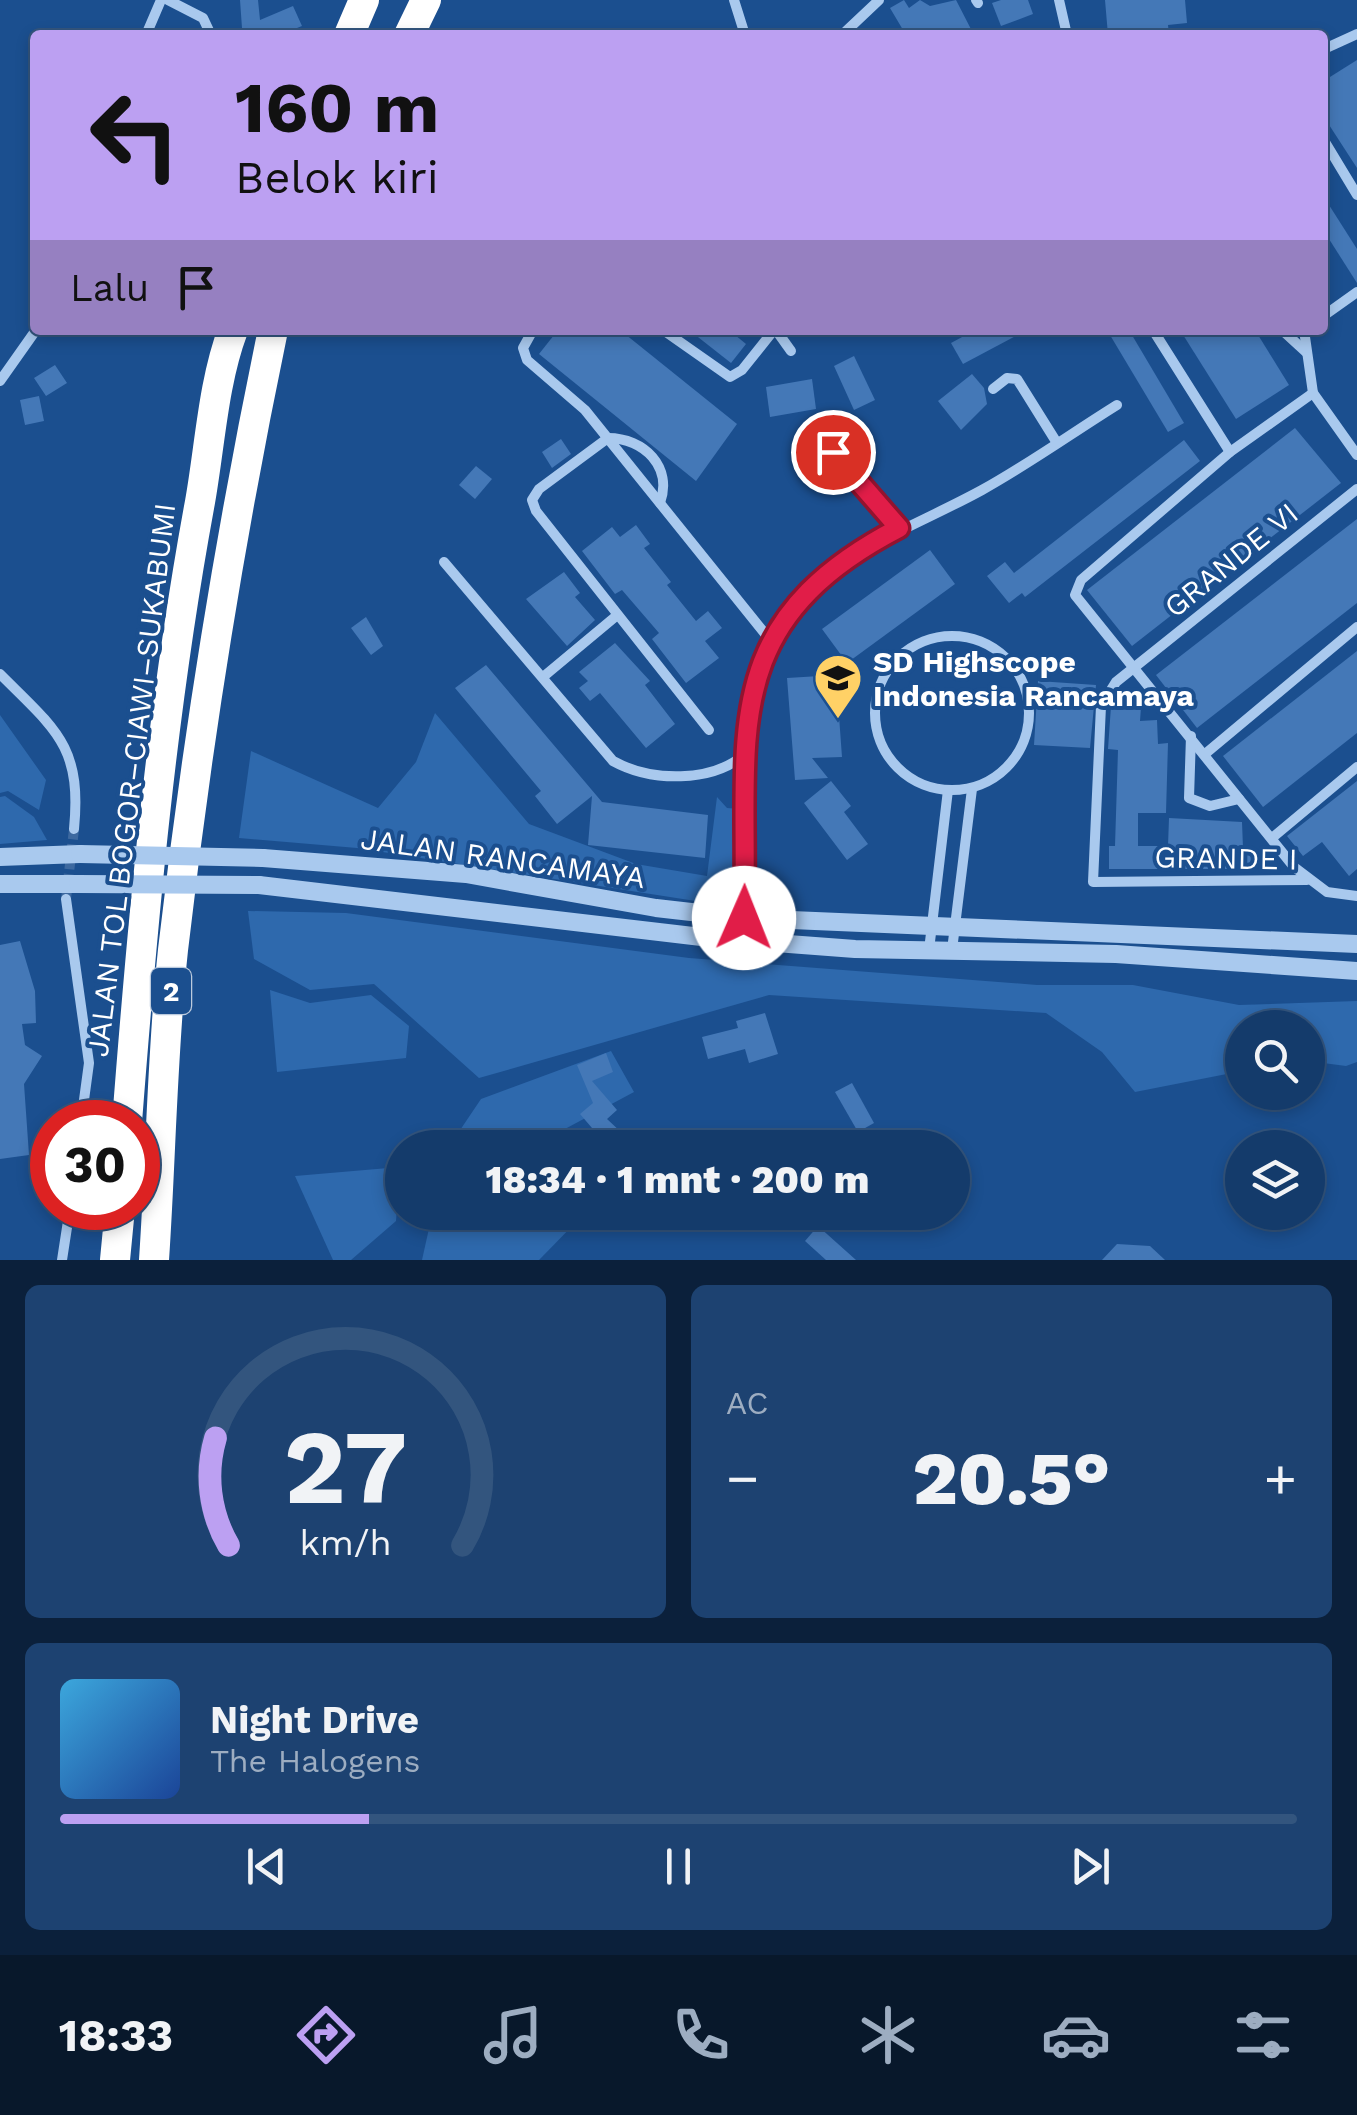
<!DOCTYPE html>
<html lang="id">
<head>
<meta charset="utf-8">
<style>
  body { margin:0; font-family:"Work Sans",sans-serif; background:#1d4271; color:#f1f3f6; height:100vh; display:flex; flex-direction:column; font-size:38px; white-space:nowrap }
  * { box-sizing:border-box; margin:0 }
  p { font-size:32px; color:#9dadc1 }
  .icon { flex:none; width:55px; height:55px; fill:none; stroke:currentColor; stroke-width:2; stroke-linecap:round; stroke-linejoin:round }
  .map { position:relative; height:1260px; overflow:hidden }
  .details { display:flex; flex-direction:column; gap:25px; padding:25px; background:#0b203b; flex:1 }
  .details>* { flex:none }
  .guide { position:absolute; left:30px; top:30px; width:1298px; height:305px; border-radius:10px; box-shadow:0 5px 15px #0003,0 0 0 2px #33557e; background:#bca0f2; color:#111; overflow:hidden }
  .buttons { position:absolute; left:1225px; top:1010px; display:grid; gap:20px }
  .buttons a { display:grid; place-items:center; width:100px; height:100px; border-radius:50%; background:#143b6b; box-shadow:0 5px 15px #0003,0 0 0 2px #33557e; font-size:50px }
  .speed { position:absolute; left:30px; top:1100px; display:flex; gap:20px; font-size:50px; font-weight:700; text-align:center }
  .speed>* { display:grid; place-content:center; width:130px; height:130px; border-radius:50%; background:#143b6b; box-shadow:0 5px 15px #0003,0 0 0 2px #33557e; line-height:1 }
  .speed .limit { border:15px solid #d22; background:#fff; color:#111 }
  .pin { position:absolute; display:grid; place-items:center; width:85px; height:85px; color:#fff; margin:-42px; border:5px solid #fff; border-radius:50%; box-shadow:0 2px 10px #0007 }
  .me { position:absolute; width:110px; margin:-55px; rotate:1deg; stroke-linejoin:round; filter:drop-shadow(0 0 8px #0008) }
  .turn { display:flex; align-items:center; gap:35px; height:210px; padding:0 40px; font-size:45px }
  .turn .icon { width:130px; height:130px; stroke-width:2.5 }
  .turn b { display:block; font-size:70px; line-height:85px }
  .then { display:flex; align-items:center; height:95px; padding:0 40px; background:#0003; gap:20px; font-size:38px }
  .big { font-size:75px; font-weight:800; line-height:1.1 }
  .details .tile { flex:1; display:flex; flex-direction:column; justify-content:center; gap:15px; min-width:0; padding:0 35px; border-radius:15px; background:#1d4271 }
  .details .dial { align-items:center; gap:0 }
  .dial svg { height:260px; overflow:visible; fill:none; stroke:#33557e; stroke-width:7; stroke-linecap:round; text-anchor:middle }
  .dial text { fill:#f1f3f6; stroke:none }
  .song { display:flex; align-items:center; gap:30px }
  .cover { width:120px; height:120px; border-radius:15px; background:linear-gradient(135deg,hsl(200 70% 55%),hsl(220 70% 35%)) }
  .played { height:10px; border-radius:5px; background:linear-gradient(90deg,#bca0f2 25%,#33557e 25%) }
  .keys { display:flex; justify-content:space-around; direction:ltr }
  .heat { display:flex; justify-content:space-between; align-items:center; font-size:55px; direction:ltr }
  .details .tiles { flex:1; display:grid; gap:25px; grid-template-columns:1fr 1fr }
  .tile:last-child { grid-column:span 2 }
  .trip { position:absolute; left:385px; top:1130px; width:585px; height:100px; border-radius:50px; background:#143b6b; box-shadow:0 5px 15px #0003,0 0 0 2px #33557e; font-weight:800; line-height:100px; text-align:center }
  .dock { display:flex; height:160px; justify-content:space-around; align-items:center; background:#08182b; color:#9dadc1 }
  .dock .icon { width:70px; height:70px }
  .dock .current { color:#bca0f2 }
  .dock b { font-size:45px; color:#f1f3f6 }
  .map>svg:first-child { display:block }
  .green { fill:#2e69ad }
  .building { fill:#4478b7 }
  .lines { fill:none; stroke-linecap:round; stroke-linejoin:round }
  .minor-tunnel { stroke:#3d69a0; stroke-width:10; stroke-dasharray:10 5; stroke-linecap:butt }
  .minor { stroke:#a9c9ee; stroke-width:10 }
  .tertiary { stroke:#a9c9ee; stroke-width:18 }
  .motorway { stroke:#fff; stroke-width:30 }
  .tertiary-bridge { stroke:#a9c9ee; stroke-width:18 }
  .route-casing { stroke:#92132f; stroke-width:25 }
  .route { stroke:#e11d48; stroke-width:18 }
  .labels { text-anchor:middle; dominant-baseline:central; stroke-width:8; stroke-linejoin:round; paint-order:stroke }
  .shield { fill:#1b4f8f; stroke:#bbcadd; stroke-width:2.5 }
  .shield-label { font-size:28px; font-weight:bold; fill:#fff }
  .street-label { font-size:30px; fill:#fff; stroke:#1b4f8f }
  .poi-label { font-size:30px; font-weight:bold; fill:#fff; stroke:#1b4f8f; text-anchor:start }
</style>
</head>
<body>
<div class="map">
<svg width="1357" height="1260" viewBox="0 0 1357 1260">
  <rect width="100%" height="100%" fill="#1b4f8f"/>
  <g class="green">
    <path d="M435,713l94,111 107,40 71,12 10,-79 10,11 12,1 -5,98 -377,-59 -118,-10 12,-87 127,57 38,-46z"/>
    <path d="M0,715l46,65 -7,30 -31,-19 -8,2z"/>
    <path d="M5,796l29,21 13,23 -47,4v-47z"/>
    <path d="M248,911l98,2 343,45 348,27h96l106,20 118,-4v61l-11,4 -38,-5v-33h-66v43l-107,21 -33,-40 -56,-39 -277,-18 -290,83 -105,-94 -64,6 -56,-31z"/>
    <path d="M270,990l40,13 61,-8 38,31 -3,32 -129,14z"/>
    <path d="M611,1051l23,41 -84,45 5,10 -107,1 33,-49z"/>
    <path d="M400,1167l-4,54 -45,39h-18l-38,-84z"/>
    <path d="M439,1212h146v1l-46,47h-117l10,-45z"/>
  </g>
  <g class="building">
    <path d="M240,0h18l2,20 33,-14 9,20 -5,2 3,7h-75l17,-7z"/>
    <path d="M904,0l5,8 11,-8 10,6 26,-6 18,35h-68l-16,-27z"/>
    <path d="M1001,0h27l5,14 -32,12 -9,-23z"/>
    <path d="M1105,0h80l2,23 -19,2 1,10h-61z"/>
    <path d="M1357,60v108l-35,-54v-32z"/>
    <path d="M1322,194l35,55v34l-35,-55z"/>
    <path d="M558,330h62l117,94 -41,57 -157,-127z"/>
    <path d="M689,330h40l17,14 -15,19z"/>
    <path d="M975,330h52l-64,34 -12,-21z"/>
    <path d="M1107,330h22l55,93 -16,9z"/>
    <path d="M1180,330h75l34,55 -53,34z"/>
    <path d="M854,356l21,44 -21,10 -20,-44z"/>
    <path d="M55,365l12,18 -21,13 -12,-18z"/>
    <path d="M972,374l12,14 3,16 -26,26 -23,-29z"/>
    <path d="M812,379l4,30 -46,8 -4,-30z"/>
    <path d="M39,396l5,25 -19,4 -5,-25z"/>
    <path d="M1295,428l46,55 -209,163 -45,-56z"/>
    <path d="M561,439l10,15 -19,14 -10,-16z"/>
    <path d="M1184,440l16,21 -175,136 -3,-4 -13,10 -22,-27 18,-14 9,11z"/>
    <path d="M476,466l16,13 -17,20 -16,-14z"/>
    <path d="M1357,519v84l-160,125 -41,-53z"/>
    <path d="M636,525l14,19 -6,4 27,34 -4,3 29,36 12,-10 14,17 -17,13 14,17 -33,25 -34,-44 7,-6 -37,-43 -7,4 -33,-43 30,-24 8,10z"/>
    <path d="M930,550l25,34 -108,79 -25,-34z"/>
    <path d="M564,572l16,21 -5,4 20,23 -28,26 -41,-47z"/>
    <path d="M366,617l17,29 -12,9 -20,-27z"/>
    <path d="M615,643l35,38 -5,4 30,39 -29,24 -46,-55 -10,8 -11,-13 9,-7 -9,-9z"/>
    <path d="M1357,651v82l-94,74 -40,-51z"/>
    <path d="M486,665l116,137 106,13 -3,43 -117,-13 4,-49 -35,28 -22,-28 6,-5 -86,-103z"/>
    <path d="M836,675l6,82 -30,1 16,20 -33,2 -8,-102z"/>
    <path d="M1038,681l58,4 -6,63 -56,-3z"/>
    <path d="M1111,706l30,1 -1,14 17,-1 1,24 10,-1 -2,70h-28v33h30l1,-28 73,4 1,26 10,-1 2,22h-146v-23h6l3,-96 -10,-1z"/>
    <path d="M831,781l20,25 -7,6 24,32 -21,16 -43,-57z"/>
    <path d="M1357,781v88l-8,7 -27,-34 -19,14 -16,-20z"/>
    <path d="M20,941l15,50 1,32 -14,1 3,21 17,11 -18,28 5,71 -29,4v-214z"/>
    <path d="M765,1013l13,41 -29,9 -4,-14 -37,10 -6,-22 36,-9 -2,-7z"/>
    <path d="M606,1053l7,19 -21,9 25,29 -10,9 31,29h-53l13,-13 -18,-21 13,-11 -16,-38z"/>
    <path d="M852,1083l22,40 -16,9 -23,-40z"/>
    <path d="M818,1226l38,34h-30l-21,-19z"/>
    <path d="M1117,1244l33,2 15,14h-63z"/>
  </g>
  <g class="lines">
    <path class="minor-tunnel" d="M66,899l8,-70"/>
    <g class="minor">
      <path d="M168,0l35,18 8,17"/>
      <path d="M734,0l11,35"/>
      <path d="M976,0l2,3"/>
      <path d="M1059,0l8,35"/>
      <path d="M146,35l15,-35"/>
      <path d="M842,35l37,-35"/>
      <path d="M1322,50l35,-16"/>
      <path d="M1322,137l35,58"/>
      <path d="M1322,317l35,-25"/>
      <path d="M533,330l-10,18 4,12 58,50 185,230"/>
      <path d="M663,330l67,47 12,-7 32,-40"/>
      <path d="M776,330l15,21"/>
      <path d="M1153,330l77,122"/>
      <path d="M1282,330l24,22"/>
      <path d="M1304,330l9,63 44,62"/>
      <path d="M0,381l36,-51"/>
      <path d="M993,389l14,-11 10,1 40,64"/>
      <path d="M1313,393l-83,59 -149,128 -6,15 219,272 33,25 30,4"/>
      <path d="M811,427l88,101"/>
      <path d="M660,503c13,-36 -16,-65 -52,-65l-69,51 -7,11 4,11 173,219"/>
      <path d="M444,562l169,199c38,21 99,22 132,-7"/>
      <circle cx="952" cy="713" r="77"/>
      <path d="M0,674c56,56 82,72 74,155"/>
      <path d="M543,677l72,-60"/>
      <path d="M1191,736l-2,62 21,8 29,-7"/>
      <path d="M1205,754l152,-127"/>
      <path d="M1272,838l85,-71"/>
      <path d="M1307,880l-214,2 8,-176 15,-24 241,-193"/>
      <path d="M66,899l23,164 -8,59"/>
      <path d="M744,918c2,-76 -10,-161 9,-235 29,-115 138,-143 229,-193 47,-26 90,-57 135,-85"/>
      <path d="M929,950l19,-160"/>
      <path d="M952,950l20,-161"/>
      <path d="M62,1260l8,-52"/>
    </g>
    <g class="tertiary">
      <path d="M0,857l80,-3"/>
      <path d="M263,858l203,16 190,34 88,10 613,26"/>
      <path d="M0,884h78"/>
      <path d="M259,885l451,53 145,11 261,5 241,17"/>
    </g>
    <g class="motorway">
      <path d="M349,35l15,-35"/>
      <path d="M409,35l17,-35"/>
      <path d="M127,1122c16,-207 35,-415 73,-620 10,-56 13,-119 33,-172"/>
      <path d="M115,1260l5,-52"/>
      <path d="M154,1260c7,-103 8,-207 19,-310 24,-209 57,-414 100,-620"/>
    </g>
    <g class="tertiary-bridge">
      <path d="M80,854l183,4"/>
      <path d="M78,884l181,1"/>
    </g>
  </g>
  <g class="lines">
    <g class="route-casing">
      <path id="route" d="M744,918c6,-179 -32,-293 155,-390l-66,-76"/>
    </g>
    <use href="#route" class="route"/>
  </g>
  <defs>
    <g id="school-pin" transform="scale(2.5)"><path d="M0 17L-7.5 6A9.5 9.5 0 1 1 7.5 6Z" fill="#ffd166" stroke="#1b4f8f"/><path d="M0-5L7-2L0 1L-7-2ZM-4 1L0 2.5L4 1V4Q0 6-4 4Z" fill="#111"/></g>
  </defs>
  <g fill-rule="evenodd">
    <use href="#school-pin" x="838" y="678"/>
  </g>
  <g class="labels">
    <rect class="shield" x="151" y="968" width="40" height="46" rx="8"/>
    <g class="shield-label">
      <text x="171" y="991">2</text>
    </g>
    <g class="street-label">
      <text transform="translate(1231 560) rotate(-39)">GRANDE VI</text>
      <text transform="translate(131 780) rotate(-83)">JALAN TOL BOGOR–CIAWI–SUKABUMI</text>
      <text transform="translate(503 858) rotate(8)">JALAN RANCAMAYA</text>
      <text transform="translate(1226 858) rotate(1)">GRANDE I</text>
    </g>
    <g class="poi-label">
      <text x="873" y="661">SD Highscope<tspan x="873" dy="34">Indonesia Rancamaya</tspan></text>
    </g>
  </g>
</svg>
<div class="buttons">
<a><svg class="icon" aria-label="search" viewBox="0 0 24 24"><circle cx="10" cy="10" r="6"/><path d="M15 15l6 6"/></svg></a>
<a><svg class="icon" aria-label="layers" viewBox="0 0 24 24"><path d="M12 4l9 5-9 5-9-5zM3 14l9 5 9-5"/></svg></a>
</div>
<div class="speed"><div class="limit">30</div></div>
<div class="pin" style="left:833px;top:452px;background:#d93025"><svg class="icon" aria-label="arrive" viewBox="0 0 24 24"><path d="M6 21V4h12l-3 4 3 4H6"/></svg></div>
<svg class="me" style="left:744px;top:918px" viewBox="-20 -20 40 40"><circle r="19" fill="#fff"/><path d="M0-13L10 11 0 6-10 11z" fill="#e11d48"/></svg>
<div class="trip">18:34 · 1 mnt · 200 m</div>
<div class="guide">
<div class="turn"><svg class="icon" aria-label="left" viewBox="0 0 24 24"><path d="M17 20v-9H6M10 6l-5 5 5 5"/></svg><div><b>160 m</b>Belok kiri</div></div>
<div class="then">Lalu<svg class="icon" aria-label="arrive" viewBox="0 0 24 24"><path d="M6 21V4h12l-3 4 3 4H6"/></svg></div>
</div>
</div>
<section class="details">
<div class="tiles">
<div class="tile dial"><svg viewBox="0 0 100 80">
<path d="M14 69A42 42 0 1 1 86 69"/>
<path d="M14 69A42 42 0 0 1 10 36" stroke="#bca0f2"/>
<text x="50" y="56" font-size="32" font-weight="700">27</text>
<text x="50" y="72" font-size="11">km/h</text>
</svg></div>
<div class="tile"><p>AC</p>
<div class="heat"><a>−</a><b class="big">20.5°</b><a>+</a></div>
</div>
<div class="tile">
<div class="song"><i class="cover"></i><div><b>Night Drive</b><p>The Halogens</p></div></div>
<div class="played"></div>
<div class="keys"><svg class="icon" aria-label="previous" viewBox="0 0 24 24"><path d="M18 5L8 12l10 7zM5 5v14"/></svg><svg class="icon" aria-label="pause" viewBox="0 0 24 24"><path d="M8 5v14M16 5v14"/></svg><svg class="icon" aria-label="next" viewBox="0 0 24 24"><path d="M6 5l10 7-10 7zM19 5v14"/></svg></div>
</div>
</div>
</section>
<nav class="dock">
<b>18:33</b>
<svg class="icon current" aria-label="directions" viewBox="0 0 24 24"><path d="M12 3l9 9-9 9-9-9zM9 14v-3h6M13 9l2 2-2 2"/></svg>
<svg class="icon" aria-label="music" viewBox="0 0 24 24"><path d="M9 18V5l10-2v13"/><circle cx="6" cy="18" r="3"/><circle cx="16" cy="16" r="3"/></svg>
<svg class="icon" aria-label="phone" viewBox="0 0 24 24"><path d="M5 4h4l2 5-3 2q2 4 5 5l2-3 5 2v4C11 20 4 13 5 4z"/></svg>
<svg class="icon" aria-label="climate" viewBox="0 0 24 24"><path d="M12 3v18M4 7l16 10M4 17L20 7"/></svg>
<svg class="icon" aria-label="car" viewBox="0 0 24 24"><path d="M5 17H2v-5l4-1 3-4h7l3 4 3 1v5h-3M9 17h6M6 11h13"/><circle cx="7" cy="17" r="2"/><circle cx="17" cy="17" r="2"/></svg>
<svg class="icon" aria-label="filters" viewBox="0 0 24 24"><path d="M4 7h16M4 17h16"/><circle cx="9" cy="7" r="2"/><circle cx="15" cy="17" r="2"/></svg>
</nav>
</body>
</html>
